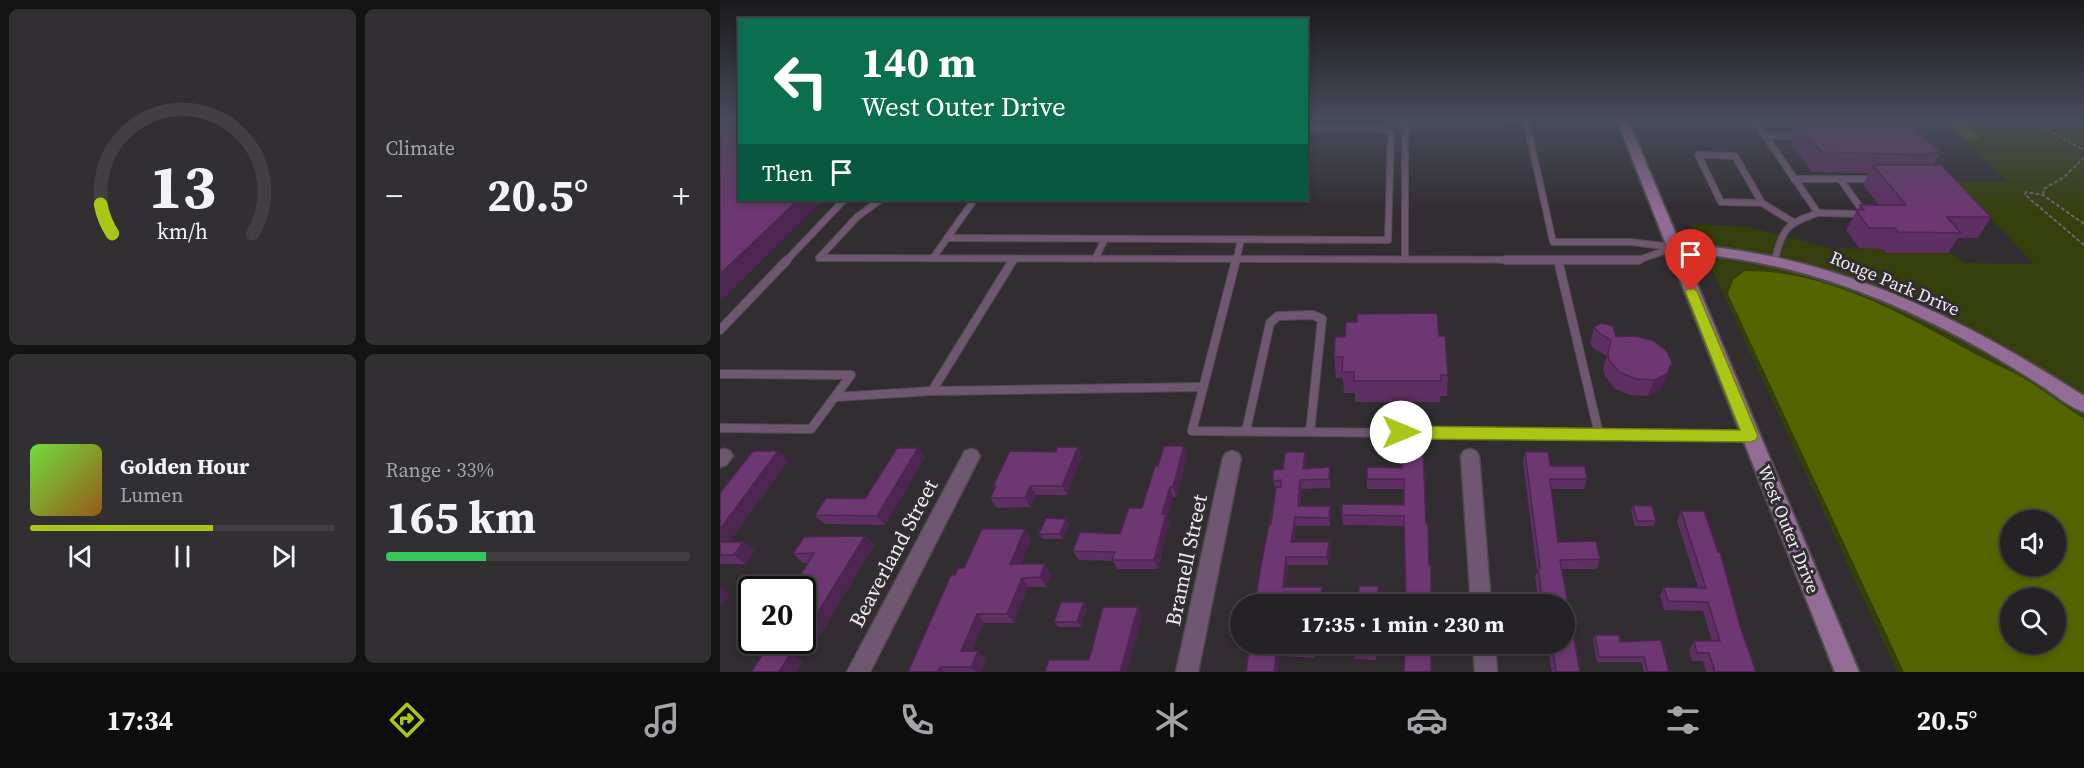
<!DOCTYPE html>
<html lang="en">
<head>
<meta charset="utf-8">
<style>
  body { margin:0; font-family:"Source Serif 4",serif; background:#312f32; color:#f1f3f6; height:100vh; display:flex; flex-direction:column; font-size:22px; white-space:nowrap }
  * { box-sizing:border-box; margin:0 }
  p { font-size:20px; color:#a3a4a7 }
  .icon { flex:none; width:33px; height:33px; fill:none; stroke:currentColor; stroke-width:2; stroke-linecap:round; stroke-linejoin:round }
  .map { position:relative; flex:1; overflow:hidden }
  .sheet { display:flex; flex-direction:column; gap:9px; padding:9px; background:#141314; width:720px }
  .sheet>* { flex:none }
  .top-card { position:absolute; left:18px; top:18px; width:570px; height:183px; border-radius:0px; box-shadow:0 3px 9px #0003,0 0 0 2px #423f42; background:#0b6e4f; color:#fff; overflow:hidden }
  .buttons { position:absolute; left:1280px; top:510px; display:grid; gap:12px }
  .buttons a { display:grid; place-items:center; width:66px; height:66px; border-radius:50%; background:#252225; box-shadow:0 3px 9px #0003,0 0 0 2px #423f42; font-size:30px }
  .speed { position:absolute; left:18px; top:576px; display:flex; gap:12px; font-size:30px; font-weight:700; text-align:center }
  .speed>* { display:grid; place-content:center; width:78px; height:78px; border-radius:50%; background:#252225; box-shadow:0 3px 9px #0003,0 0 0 2px #423f42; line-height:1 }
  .speed .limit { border:3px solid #111; border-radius:9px; background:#fff; color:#111 }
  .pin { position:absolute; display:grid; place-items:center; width:51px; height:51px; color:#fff; margin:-62px -26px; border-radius:50% 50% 50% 0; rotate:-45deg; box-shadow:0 0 6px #0007 }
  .pin .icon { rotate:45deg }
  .me { position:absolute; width:66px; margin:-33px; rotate:90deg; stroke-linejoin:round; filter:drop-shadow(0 0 4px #0008) }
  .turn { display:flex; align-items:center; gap:21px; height:126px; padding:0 24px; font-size:27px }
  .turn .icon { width:78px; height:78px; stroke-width:2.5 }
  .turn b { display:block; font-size:42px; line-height:51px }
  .then { display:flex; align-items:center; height:57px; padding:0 24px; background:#0003; gap:12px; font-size:22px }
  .big { font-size:45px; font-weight:700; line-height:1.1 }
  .sheet .tile { flex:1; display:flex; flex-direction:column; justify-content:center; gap:9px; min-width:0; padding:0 21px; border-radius:9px; background:#312f32 }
  .sheet .dial { align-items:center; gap:0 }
  .dial svg { height:156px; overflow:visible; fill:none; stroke:#423f42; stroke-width:7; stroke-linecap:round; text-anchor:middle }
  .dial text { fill:#f1f3f6; stroke:none }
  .song { display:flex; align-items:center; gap:18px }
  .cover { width:72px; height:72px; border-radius:9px; background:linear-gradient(135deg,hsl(100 70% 55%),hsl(30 70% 35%)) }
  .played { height:6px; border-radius:3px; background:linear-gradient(90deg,#aac718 60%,#423f42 60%) }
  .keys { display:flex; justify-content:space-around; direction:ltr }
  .heat { display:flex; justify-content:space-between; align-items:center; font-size:33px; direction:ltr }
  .charge { height:9px; border-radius:4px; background:linear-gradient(90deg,#34c759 33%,#423f42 0) }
  .sheet .tiles { flex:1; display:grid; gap:9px; grid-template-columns:repeat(2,1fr) }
  .trip { position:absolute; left:510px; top:594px; width:345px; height:60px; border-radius:30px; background:#252225; box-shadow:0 3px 9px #0003,0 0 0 2px #423f42; font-weight:700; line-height:60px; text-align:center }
  .tab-bar { display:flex; height:96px; justify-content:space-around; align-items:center; background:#0f0e0f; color:#a3a4a7 }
  .tab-bar .icon { width:42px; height:42px }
  .tab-bar .on { color:#aac718 }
  .tab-bar b { font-size:27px; color:#f1f3f6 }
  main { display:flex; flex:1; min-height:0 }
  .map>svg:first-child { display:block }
  .green { fill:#353f0c; fill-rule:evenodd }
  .forest { fill:#546400; fill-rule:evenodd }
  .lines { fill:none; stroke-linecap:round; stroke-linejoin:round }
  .service-far1-casing { stroke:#4f4b4f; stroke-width:8 }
  .service-casing { stroke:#4f4b4f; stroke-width:10 }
  .minor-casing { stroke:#4f4b4f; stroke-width:3 }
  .secondary-casing { stroke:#4f4b4f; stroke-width:4 }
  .path { stroke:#6a666a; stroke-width:2; stroke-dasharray:4 2; stroke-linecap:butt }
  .service-far1 { stroke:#6f5771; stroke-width:6 }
  .service { stroke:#6f5771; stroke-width:8 }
  .minor { fill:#6f5771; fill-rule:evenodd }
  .secondary { fill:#936c96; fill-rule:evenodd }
  .wall { fill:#5e2f62 }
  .shaded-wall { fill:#4c2650 }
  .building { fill:#6d3772; stroke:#4c2650; stroke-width:1.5 }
  .route { fill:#aac718; stroke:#6e8110; stroke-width:1.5 }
  .labels { text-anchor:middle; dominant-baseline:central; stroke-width:6; stroke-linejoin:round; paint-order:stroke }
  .street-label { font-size:18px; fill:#eeebee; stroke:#312d31 }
  .near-street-label { font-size:21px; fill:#eeebee; stroke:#312d31 }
</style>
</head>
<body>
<main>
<section class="sheet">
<div class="tiles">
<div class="tile dial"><svg viewBox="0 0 100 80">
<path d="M14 69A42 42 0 1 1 86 69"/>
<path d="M14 69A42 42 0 0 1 8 54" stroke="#aac718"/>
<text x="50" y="56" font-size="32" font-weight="700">13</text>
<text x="50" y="72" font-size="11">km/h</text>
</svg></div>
<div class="tile"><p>Climate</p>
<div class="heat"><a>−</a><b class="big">20.5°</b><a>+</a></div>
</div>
<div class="tile">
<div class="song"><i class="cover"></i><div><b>Golden Hour</b><p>Lumen</p></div></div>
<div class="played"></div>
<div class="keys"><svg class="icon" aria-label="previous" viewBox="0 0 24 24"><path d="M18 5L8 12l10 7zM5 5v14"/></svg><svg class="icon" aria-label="pause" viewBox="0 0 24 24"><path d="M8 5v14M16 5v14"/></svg><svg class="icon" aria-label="next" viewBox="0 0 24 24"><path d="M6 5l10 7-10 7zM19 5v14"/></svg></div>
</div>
<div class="tile"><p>Range · 33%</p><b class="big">165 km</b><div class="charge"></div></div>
</div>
</section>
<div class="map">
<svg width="1364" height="672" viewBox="0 0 1364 672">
  <rect width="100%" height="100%" fill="#312d31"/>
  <path class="green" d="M1223,120h141v552h-187l-206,-448 58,3 80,21 53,1 4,4 65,1 14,9 69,1 -79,-83h52zM1290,520h45v46h-45zM1290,598h45v46h-45z"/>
  <g class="forest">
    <path d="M1227,120h44l-3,2 -15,3 -1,4 7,7v4c-15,0 -26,-6 -32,-20z"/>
    <path d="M1025,271c79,-1 154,41 221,78 19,11 39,19 57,29 21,12 41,28 61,41v253h-180l-176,-378 5,-14zM1290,520h45v46h-45zM1290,598h45v46h-45z"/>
  </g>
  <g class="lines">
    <g class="service-far1-casing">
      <g id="service-far1">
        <path d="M685,120v139"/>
        <path d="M786,120h20l27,122h78l40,5"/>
        <path d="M1034,120l64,93c-30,10 -36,15 -43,47"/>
        <path d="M1045,136h38"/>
        <path d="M978,155l37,1 27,47 -41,-1z"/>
        <path d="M1074,179h82"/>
        <path d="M1042,203l31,19"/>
        <path d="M1098,213l47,1 -25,-35"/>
        <path d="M227,238l441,2 3,-107 -8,-4 -77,-1"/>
        <path d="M99,258l819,2 35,-12"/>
        <path d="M99,258l38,-41 23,-17"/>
        <path d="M213,258l41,-58"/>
        <path d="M375,259l10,-20"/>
        <path d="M66,261l58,-61"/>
        <path d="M292,261l1,-2"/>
        <path d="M516,261l5,-21"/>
      </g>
    </g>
    <g class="service-casing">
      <g id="service">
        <path d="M293,260l-81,131 270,-4"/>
        <path d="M516,260l-44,171 559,5"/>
        <path d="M786,260h133"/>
        <path d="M838,260l41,174"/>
        <path d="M0,330l67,-70"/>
        <path d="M0,374l131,1 -40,54 -91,-1"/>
        <path d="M116,397l96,-6"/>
        <path d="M526,431l24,-108 8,-7 35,-1 9,4 -12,113"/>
      </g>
    </g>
    <g class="minor-casing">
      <g id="minor">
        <path d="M4,449l6,2 3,5 -7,9 -6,2v-17z"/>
        <path d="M251,449l6,2 3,5 -110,216h-23l118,-221z"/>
        <path d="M750,449l6,2 3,5 12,148h-20l-10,-148 3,-5z"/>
        <path d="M512,451l6,2 3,5 -43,214h-22l47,-214 3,-5z"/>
        <path d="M753,644h22l2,28h-22z"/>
      </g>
    </g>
    <g class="secondary-casing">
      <path id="secondary" d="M897,120h11l52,124c153,10 277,71 404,152v16c-14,-5 -27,-15 -39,-24 -20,-13 -41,-26 -62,-38 -95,-53 -190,-90 -299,-97l175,419h-24z"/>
    </g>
    <g class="path">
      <path d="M1345,128h-21l40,22"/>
      <path d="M1323,195l1,-6 20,-12 20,-19"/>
      <path d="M1364,224l-41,-29 -17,-3 -1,2 6,6 53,45"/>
    </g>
    <use href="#service-far1" class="service-far1"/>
    <use href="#service" class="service"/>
    <use href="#minor" class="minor"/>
    <use href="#secondary" class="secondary"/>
  </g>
  <g class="wall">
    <path d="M1078,123l142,30 -7,12 58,52 -13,21h-20l-10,15h-62l-3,-4 -24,-1 -13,-18 14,-25h19l-16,-20 6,-12 -57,-1 -22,-30z"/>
    <path d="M874,327l22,10 45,53 -13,6 -18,-1 -16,-7 -9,-12 -2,-7 4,-13 -13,-7 -4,-6z"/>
    <path d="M719,336l9,39 -1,21h-7v6h-85v-9h-11l-1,-15h-7l-2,-21z"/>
    <path d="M58,451l10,10 -59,81h14l11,9 -8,13h-26v-71z"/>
    <path d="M585,452l1,9 -1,7 25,-1v21l-28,1 -2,17 31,9 -1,11h-34l-2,16h35l1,9 -2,14h-40l-2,22h36l1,9 -1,8h-67l16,-80 5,-34 -3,-9 10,-12z"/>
    <path d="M805,452l25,14 37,13 -3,10h-33l7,53 42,17 -3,10h-35l18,103h-28l-3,-19h-4l-1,-9h20v-40h-25l-4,-27 2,-5 -14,-110z"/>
    <path d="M362,456l-15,39h-31l-6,12 -33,1 -7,-10 5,-9 -2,-3z"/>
    <path d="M467,456l-10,41h-4l-6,21 2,5 -11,46h-41l-4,-8 -34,-1 -6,-9 47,-17 22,-26 16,-42z"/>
    <path d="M205,457l-40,68 -61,-1 -9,-9 50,-16z"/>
    <path d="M682,468l24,56 5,80 -27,-78 -61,-1 -1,-10 62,-10v-16h-37v-10z"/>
    <path d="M913,505l23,16 -2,5h-19l-4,-15z"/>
    <path d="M961,511l60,118 15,43h-50l-3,-11h-11l-3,-11 5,-9h18l-9,-30 -39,-1 -4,-14 4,-9h34l-21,-66z"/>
    <path d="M349,524l-6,15h-20l-4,-5z"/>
    <path d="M305,529l6,10 -11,25 31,9 -5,14h-18l-14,36h-30l-12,28 14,9 -5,12h-73l47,-97 9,-7z"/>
    <path d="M145,536l9,9 -56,93h-16v-45l2,-2 -9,-7 13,-21h-5l-10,-9z"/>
    <rect x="639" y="586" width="19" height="18"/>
    <path d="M367,607l-6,20h-23l-4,-5z"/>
    <path d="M875,635l25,7 49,30h-25l-3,-10h-44l-4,-22z"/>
    <path d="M530,644h67l-2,14 -36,-2 -2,16h-31z"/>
    <path d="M656,644v16l-21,-1v-4z"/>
  </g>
  <g class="shaded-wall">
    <path d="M78,200h25l-103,102v-28z"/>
    <path d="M952,362l-11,28 -13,6 6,-16z"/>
    <path d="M464,446l3,10 -10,41 -4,-10z"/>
    <path d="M358,447l4,9 -15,39 -5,-9z"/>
    <path d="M198,448l7,9 -40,68 -8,-9z"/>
    <path d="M58,451l10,10 -66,90 -2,-1v-21z"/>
    <path d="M585,452l1,9 -2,17 -1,-9z"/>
    <path d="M580,480l2,9 -3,26 -1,-9z"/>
    <path d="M310,486l6,9 -6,12 -5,-9z"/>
    <path d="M450,487l3,10 -6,21 2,5 -11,46 -4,-9 8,-46z"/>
    <path d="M610,506l1,9 -1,11 -1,-8z"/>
    <path d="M575,517l1,9 -3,25 -2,-9z"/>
    <path d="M346,519l3,5 -6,15 -3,-5z"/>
    <path d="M305,529l6,10 -14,35 -7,-10z"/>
    <path d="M145,536l9,9 -56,93 -11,-8z"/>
    <path d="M23,542l11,9 -8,13 -12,-9z"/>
    <path d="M609,542l1,9 -2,14 -1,-8z"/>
    <path d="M566,557l2,8 -3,31 -2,-9z"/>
    <path d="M325,564l6,9 -5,14 -6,-10z"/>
    <path d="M302,578l6,9 -14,36 -7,-9z"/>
    <path d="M0,586l10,8 -9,13 -1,-1z"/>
    <path d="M602,587l1,9 -1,8h-1v-4z"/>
    <path d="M364,602l3,5 -6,20 -4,-5z"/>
    <path d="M418,607l4,9 -15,56h-7z"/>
    <path d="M257,614l7,9 -15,37 -8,-9z"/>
    <path d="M595,644h2l-2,14 -1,-8z"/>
    <path d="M557,648l2,8 -2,16h-3z"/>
    <path d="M258,651l8,9 -5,12h-5l-5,-5z"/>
    <path d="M71,653l12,9 -6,10h-18z"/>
    <path d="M220,667l4,5h-6z"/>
  </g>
  <g class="building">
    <path d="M0,120h20v80h58l-78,74z"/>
    <path d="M1078,123h113l29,30h-11l2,2 -110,-3z"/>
    <path d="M1153,165h68l50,52h-44l14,16 -63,-1 -3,-4h-26l-13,-18h8l-4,-5h46z"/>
    <path d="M717,313l2,23h6l3,39h-7v6h-87v-9h-12l1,-15h-9l1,-20h10l1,-15h11v-8z"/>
    <path d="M881,323l12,3 3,11 18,-1 18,4 14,10 6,12 -5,12 -13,6 -18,-1 -17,-7 -10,-12 -1,-7 3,-13 -12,-7 -5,-6z"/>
    <path d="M444,446h20l-11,41h-3l-8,27h4l-12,46h-42l3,-8 -42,-1 7,-19 40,2 9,-26h13l13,-42h3z"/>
    <path d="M337,447h21l-16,39h-32l-5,12h-35l6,-12h-3l17,-35 46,1z"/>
    <path d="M177,448h21l-41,68 -62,-1 11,-17 39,1z"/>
    <path d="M33,451h25l-58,78v-36z"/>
    <path d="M682,451h21l3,73h2l1,41h2v39h-25l-2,-88 -62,-1v-11l62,1v-26h-37v-12l35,1z"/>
    <path d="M565,452h20l-2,17 27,-2 -1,12 -29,1 -2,26h32l-1,12 -34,-1 -4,25h38l-2,15h-41l-3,30h39l-1,13h-40l-1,4h-25l6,-39 8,-41h2l5,-37h5v-7l-8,1v-11l10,-1z"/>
    <path d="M805,452h23l2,14h35l2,13h-37l8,63 38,-1 4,18 -40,1 20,112h-24l-4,-28h-4h16v-40h-21l-5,-36h2z"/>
    <path d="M913,505l19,1 4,15h-19z"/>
    <path d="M961,511h23l14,41h2l21,77 15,43h-41l-6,-19h-12l-3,-12h26l-12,-39 -40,-1 -4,-14 42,1z"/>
    <path d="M326,518l20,1 -6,15h-21z"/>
    <path d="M262,529h43l-15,35h35l-5,13 -18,1 -15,36h-30l-16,37h17l-7,16h-31l-2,5h-30l43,-97h4l3,-7h6z"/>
    <path d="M145,536l-58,94h-5v-37l6,-9h-13l19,-31 -21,1 11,-17z"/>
    <path d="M0,542h23l-9,13h-14z"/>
    <path d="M639,586h19v17h-20z"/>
    <path d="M341,602h23l-7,20h-23z"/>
    <path d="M383,607h35l-18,65h-75l4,-12h40z"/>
    <path d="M875,635h24l1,7 41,-2 8,32h-21l-4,-15h-45z"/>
    <path d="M530,644h65l-1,6 -37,-2 -3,24h-28z"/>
    <path d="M636,644h20v11h-21z"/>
    <path d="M685,644h26v28h-27z"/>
    <path d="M45,651l26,2 -12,19h-28z"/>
  </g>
  <linearGradient id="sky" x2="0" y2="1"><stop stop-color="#1b191b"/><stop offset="0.56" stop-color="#484c5a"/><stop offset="1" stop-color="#484c5a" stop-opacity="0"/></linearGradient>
  <rect width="1364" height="214" fill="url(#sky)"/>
  <path class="route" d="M971,287l6,4 61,145 -2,4 -6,2 -349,-3 -6,-2 -2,-5 2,-4 6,-2 339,4 -55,-139z"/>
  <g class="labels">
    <g class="street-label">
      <text transform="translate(1175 283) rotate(23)">Rouge Park Drive</text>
      <text transform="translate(1069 529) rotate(68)">West Outer Drive</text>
    </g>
    <g class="near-street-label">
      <text transform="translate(173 553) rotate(-62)">Beaverland Street</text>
      <text transform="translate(466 560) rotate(-78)">Bramell Street</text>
    </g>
  </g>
</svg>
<div class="buttons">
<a><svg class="icon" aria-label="sound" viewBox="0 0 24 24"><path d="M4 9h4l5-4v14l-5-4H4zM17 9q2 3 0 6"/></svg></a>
<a><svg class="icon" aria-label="search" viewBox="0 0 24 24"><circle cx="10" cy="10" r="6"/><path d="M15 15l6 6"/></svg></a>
</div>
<div class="speed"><div class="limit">20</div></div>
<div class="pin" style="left:971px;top:291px;background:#d93025"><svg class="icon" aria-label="arrive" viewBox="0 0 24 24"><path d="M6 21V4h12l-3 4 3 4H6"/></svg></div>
<svg class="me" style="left:681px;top:432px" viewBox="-20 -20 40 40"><circle r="19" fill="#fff"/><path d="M0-13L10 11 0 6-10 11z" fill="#aac718"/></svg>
<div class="trip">17:35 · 1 min · 230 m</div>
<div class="top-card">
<div class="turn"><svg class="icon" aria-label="left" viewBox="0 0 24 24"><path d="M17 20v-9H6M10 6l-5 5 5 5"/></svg><div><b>140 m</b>West Outer Drive</div></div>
<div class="then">Then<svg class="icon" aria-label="arrive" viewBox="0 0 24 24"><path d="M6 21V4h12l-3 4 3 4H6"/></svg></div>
</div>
</div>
</main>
<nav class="tab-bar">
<b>17:34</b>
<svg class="icon on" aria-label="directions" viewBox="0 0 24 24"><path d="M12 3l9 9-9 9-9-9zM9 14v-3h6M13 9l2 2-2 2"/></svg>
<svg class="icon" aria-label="music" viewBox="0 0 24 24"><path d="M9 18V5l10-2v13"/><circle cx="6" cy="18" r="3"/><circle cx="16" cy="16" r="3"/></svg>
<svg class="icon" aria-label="phone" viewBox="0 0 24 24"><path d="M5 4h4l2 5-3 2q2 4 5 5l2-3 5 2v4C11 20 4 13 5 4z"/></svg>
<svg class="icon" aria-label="climate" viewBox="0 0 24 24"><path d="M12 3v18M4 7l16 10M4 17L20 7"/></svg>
<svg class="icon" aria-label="car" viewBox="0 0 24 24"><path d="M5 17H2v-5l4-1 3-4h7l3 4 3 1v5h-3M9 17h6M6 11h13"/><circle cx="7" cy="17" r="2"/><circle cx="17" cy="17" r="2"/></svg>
<svg class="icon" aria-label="filters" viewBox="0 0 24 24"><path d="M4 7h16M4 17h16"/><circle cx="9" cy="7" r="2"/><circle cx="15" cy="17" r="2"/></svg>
<b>20.5°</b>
</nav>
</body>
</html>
